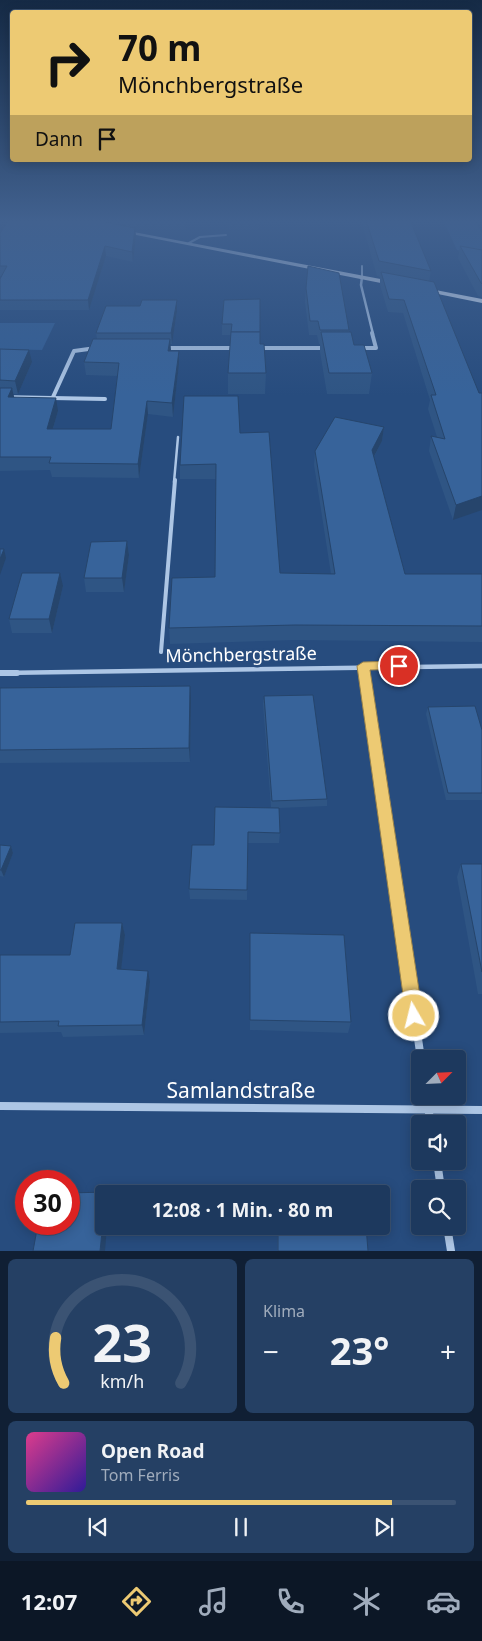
<!DOCTYPE html>
<html lang="de">
<head>
<meta charset="utf-8">
<style>
  body { margin:0; font-family:"Noto Sans",sans-serif; background:#254064; color:#f1f3f6; height:100vh; display:flex; flex-direction:column; font-size:19px; white-space:nowrap }
  * { box-sizing:border-box; margin:0 }
  p { font-size:16px; color:#a0acbc }
  .icon { flex:none; width:28px; height:28px; fill:none; stroke:currentColor; stroke-width:2; stroke-linecap:round; stroke-linejoin:round }
  .map { position:relative; height:1251px; overflow:hidden }
  .panel { display:flex; flex-direction:column; gap:8px; padding:8px; background:#101f34; flex:1 }
  .panel>* { flex:none }
  .guide { position:absolute; left:10px; top:10px; width:462px; height:152px; border-radius:5px; box-shadow:0 2px 12px #0003,0 0 0 1px #3b5373; background:#edca73; color:#111; overflow:hidden }
  .needle { width:32px; rotate:66deg }
  .tools { position:absolute; left:411px; top:1050px; display:grid; gap:10px }
  .tools a { display:grid; place-items:center; width:55px; height:55px; border-radius:5px; background:#1d395e; box-shadow:0 2px 12px #0003,0 0 0 1px #3b5373; font-size:25px }
  .speed { position:absolute; left:15px; top:1170px; display:flex; gap:10px; font-size:25px; font-weight:700; text-align:center }
  .speed>* { display:grid; place-content:center; width:65px; height:65px; border-radius:50%; background:#1d395e; box-shadow:0 2px 12px #0003,0 0 0 1px #3b5373; line-height:1 }
  .speed .limit { border:8px solid #d22; background:#fff; color:#111 }
  .pin { position:absolute; display:grid; place-items:center; width:42px; height:42px; color:#fff; margin:-21px; border:2px solid #fff; border-radius:50%; box-shadow:0 1px 5px #0007 }
  .me { position:absolute; width:55px; margin:-28px; rotate:352deg; stroke-linejoin:round; filter:drop-shadow(0 0 4px #0008) }
  .turn { display:flex; align-items:center; gap:18px; height:105px; padding:0 25px; font-size:22px }
  .turn .icon { width:65px; height:65px; stroke-width:2.5 }
  .turn b { display:block; font-size:35px; line-height:42px }
  .then { display:flex; align-items:center; height:48px; padding:0 25px; background:#0003; gap:10px; font-size:19px }
  .big { font-size:38px; font-weight:700; line-height:1.1 }
  .panel .tile { flex:1; display:flex; flex-direction:column; justify-content:center; gap:8px; min-width:0; padding:0 18px; border-radius:8px; background:#254064 }
  .panel .dial { align-items:center; gap:0 }
  .dial svg { height:130px; overflow:visible; fill:none; stroke:#3b5373; stroke-width:7; stroke-linecap:round; text-anchor:middle }
  .dial text { fill:#f1f3f6; stroke:none }
  .song { display:flex; align-items:center; gap:15px }
  .cover { width:60px; height:60px; border-radius:8px; background:linear-gradient(135deg,hsl(330 70% 55%),hsl(250 70% 35%)) }
  .played { height:5px; border-radius:2px; background:linear-gradient(90deg,#edca73 85%,#3b5373 85%) }
  .keys { display:flex; justify-content:space-around; direction:ltr }
  .heat { display:flex; justify-content:space-between; align-items:center; font-size:28px; direction:ltr }
  .panel .tiles { flex:1; display:grid; gap:8px; grid-template-columns:1fr 1fr }
  .tile:last-child { grid-column:span 2 }
  .trip { position:absolute; left:95px; top:1185px; width:295px; height:50px; border-radius:5px; background:#1d395e; box-shadow:0 2px 12px #0003,0 0 0 1px #3b5373; font-weight:700; line-height:50px; text-align:center }
  .tab-bar { display:flex; height:80px; justify-content:space-around; align-items:center; background:#0c1726; color:#a0acbc }
  .tab-bar .icon { width:35px; height:35px }
  .tab-bar .active { color:#edca73 }
  .tab-bar b { font-size:22px; color:#f1f3f6 }
  .map>svg:first-child { display:block }
  .green { fill:#325e95 }
  .lines { fill:none; stroke-linecap:round; stroke-linejoin:round }
  .lane-far2 { stroke:#adc6e5; stroke-width:2 }
  .lane-far1 { stroke:#adc6e5; stroke-width:2.5 }
  .lane { stroke:#adc6e5; stroke-width:4 }
  .street-far4 { stroke:#adc6e5; stroke-width:2.5 }
  .street-far3 { stroke:#adc6e5; stroke-width:4 }
  .street-far2 { stroke:#adc6e5; stroke-width:4.5 }
  .street-far1 { stroke:#adc6e5; stroke-width:6 }
  .street { stroke:#adc6e5; stroke-width:8 }
  .secondary { fill:#d6e3f5; fill-rule:evenodd }
  .wall { fill:#2f5584 }
  .shaded-wall { fill:#26456c }
  .building { fill:#37639a; stroke:#26456c }
  .route { fill:#edca73; stroke:#9a834b }
  .labels { text-anchor:middle; dominant-baseline:central; stroke-width:5; stroke-linejoin:round; paint-order:stroke }
  .street-label { font-size:18px; fill:#fff; stroke:#274c7e }
  .near-street-label { font-size:21px; fill:#fff; stroke:#274c7e }
</style>
</head>
<body>
<div class="map">
<svg width="482" height="1251" viewBox="0 0 482 1251">
  <rect width="100%" height="100%" fill="#274c7e"/>
  <g class="green">
    <path d="M443,220h31l8,13v21l-25,-4z"/>
    <path d="M0,323h55l-13,27 -42,-1z"/>
  </g>
  <g class="lines">
    <g class="lane-far2">
      <path d="M189,243l11,-6 26,-2"/>
      <path d="M362,266v11"/>
    </g>
    <path class="lane-far1" d="M174,482l4,-45"/>
    <path class="lane" d="M161,652l14,-172"/>
    <path class="street-far4" d="M362,277l-1,8 12,49"/>
    <g class="street-far3">
      <path d="M165,348h71"/>
      <path d="M257,348h69"/>
      <path d="M360,348h16l-4,-15"/>
      <path d="M0,397l105,2"/>
      <path d="M53,397l21,-46 22,-3"/>
    </g>
    <g class="street-far2">
      <path d="M363,666l1,8"/>
      <path d="M0,673l482,-7"/>
    </g>
    <g class="street-far1">
      <path d="M0,673h17"/>
      <path d="M364,673l37,252"/>
    </g>
    <g class="street">
      <path d="M401,923l20,136"/>
      <path d="M426,1096l5,28"/>
      <path d="M0,1106l482,4"/>
      <path d="M437,1161l4,28"/>
      <path d="M447,1226l4,25"/>
    </g>
    <g class="secondary">
      <path d="M123,230l268,51 3,2 -3,2 -270,-53z"/>
      <path d="M425,288l57,11v4l-59,-12 -1,-1z"/>
    </g>
  </g>
  <g class="wall">
    <path d="M9,220h177v10h-51l1,7 -3,25 -27,-6 -17,54h-89v-31l2,-3h-2v-43z"/>
    <rect x="229" y="220" width="30" height="10"/>
    <path d="M361,220h49l21,51 -2,11 50,111h3l-29,127 -24,-69 2,-15 6,1 -9,-28 2,-9 -27,-87 -15,-1 -8,-27v-8l-3,-1z"/>
    <path d="M460,246l22,4v47l-4,-1 -20,-38z"/>
    <path d="M306,288l43,42v2l5,13 18,28 -3,21h-42l-7,-42v-8h-1l-2,-9h-8l-4,-33z"/>
    <path d="M177,300v11l-5,33h-2l1,7h8v13l-6,53 -25,-3 -9,64 -87,-1 -2,-7 -50,1v-122l32,13 -14,32h-5l1,3 44,14 -5,18h58l6,-53 -31,-1 -2,-13 13,-23 -1,-6 44,-27z"/>
    <path d="M224,300l36,44 6,29 -1,21h-37v-21l3,-38h-9v-11z"/>
    <path d="M384,427l-2,14 -8,16 31,117h77v68l-188,-2 -124,4 -1,-16 46,-51 1,-98h-36v-14l60,-32 40,140 51,1 -17,-109 1,-14z"/>
    <path d="M127,541l2,14 -5,37h-38l-2,-14z"/>
    <path d="M63,586l-11,47h-40l-3,-14z"/>
    <path d="M0,688l191,11 -1,63 -190,1z"/>
    <path d="M264,696l63,103v7l-48,2 1,25 -1,10h-31l-1,57 -57,-1 -1,-10 82,-82 -8,-103z"/>
    <path d="M428,707l54,23v70h-36l-20,-86z"/>
    <path d="M0,845l11,1 2,7 -9,24 -4,-1z"/>
    <path d="M461,864h21v130h-4l-21,-117z"/>
    <path d="M122,923l3,12 -4,34 29,13 -6,53 -81,2 -2,-5 -61,1v-78h70z"/>
    <path d="M250,933l101,89 -3,11 -98,-3z"/>
    <path d="M277,1226h89l2,25h-91z"/>
  </g>
  <g class="shaded-wall">
    <path d="M135,228l1,9 -3,25 -1,-10z"/>
    <path d="M105,246l1,10 -17,54 -1,-10z"/>
    <path d="M177,300v11l-5,33 -1,-11z"/>
    <path d="M170,339l1,13 -3,-1z"/>
    <path d="M29,350l3,12 -14,32 -3,-13z"/>
    <path d="M179,351v13l-6,53 -1,-14z"/>
    <path d="M12,388l3,13 -7,-4z"/>
    <path d="M56,398l2,13 -9,31 -2,-13z"/>
    <path d="M147,401l1,13 -9,64 -1,-14z"/>
    <path d="M384,427l-2,14 -12,23 2,-14z"/>
    <path d="M482,496v14l-29,10 3,-15z"/>
    <path d="M127,541l2,14 -5,37 -2,-14z"/>
    <path d="M4,549l2,9 -6,17v-16z"/>
    <path d="M60,573l3,13 -11,47 -3,-14z"/>
    <path d="M190,686l1,13 -1,63 -1,-14z"/>
    <path d="M11,846l2,7 -9,24 -3,-7z"/>
    <path d="M122,923l3,12 -5,45 -3,-11z"/>
    <path d="M148,971l2,11 -6,53 -2,-10z"/>
    <path d="M104,1213v13h3l-2,25h-5z"/>
  </g>
  <g class="building">
    <path d="M9,220h86l40,8 -3,24 -27,-6 -17,54h-88v-21l7,-13h-7v-33z"/>
    <path d="M132,220h53l-49,1z"/>
    <path d="M366,220h44l21,51 -52,-10z"/>
    <path d="M460,246l22,4v34l-1,-1z"/>
    <path d="M308,266l31,7 10,57h-29l-2,-9h-8l-4,-33z"/>
    <path d="M381,272l53,10 45,111h3v103l-26,9 -25,-69 14,3 -14,-44h5l-32,-95 -15,-1z"/>
    <path d="M260,299v33h-29l1,-8h-10l2,-24z"/>
    <path d="M142,300h35l-6,33h-75l10,-27h34z"/>
    <path d="M231,332h29v12h4l2,29h-38z"/>
    <path d="M321,332h30l3,13h10l8,28h-43z"/>
    <path d="M93,339h77l-2,12h11l-7,52 -25,-2 -9,63 -89,-1 2,-6h-51v-69h12l-4,9 48,1 -9,31h64l8,-66 -35,-1z"/>
    <path d="M0,349l29,1 -14,31 -15,-1z"/>
    <path d="M184,396h54l2,37 29,-1 11,141 55,1 -20,-123 20,-34 49,10 -12,23 33,124h77v52l-187,-1 -126,3 3,-50 43,-1 1,-113 -36,1z"/>
    <path d="M127,541l-5,37h-38l7,-36z"/>
    <path d="M0,549h4l-4,10z"/>
    <path d="M22,573h38l-11,46h-40z"/>
    <path d="M190,686l-1,62 -189,2v-62z"/>
    <path d="M313,695l14,104 -55,2 -8,-105z"/>
    <path d="M475,706l7,24v63h-34l-20,-86z"/>
    <path d="M215,807l64,1 1,25 -32,-1 -1,58 -58,-1 3,-44h22z"/>
    <path d="M0,845l11,1 -10,24h-1z"/>
    <path d="M461,864h21v108z"/>
    <path d="M75,923h47l-5,46 31,2 -6,54 -84,1 1,-5 -59,1v-67h70z"/>
    <path d="M250,933l94,2 7,87 -101,-2z"/>
    <path d="M106,1192v2h-2v19l-4,38h-67l5,-27h31v-31z"/>
    <path d="M278,1226h88l2,25h-90z"/>
  </g>
  <linearGradient id="sky" x2="0" y2="1"><stop stop-color="#152a45"/><stop offset="0.56" stop-color="#41618f"/><stop offset="1" stop-color="#41618f" stop-opacity="0"/></linearGradient>
  <rect width="482" height="395" fill="url(#sky)"/>
  <path class="route" d="M399,661l6,5 -2,3 -33,1 53,346 -2,6 -7,3 -6,-3 -2,-6 -49,-350 6,-4z"/>
  <g class="labels">
    <g class="street-label">
      <text transform="translate(241 654) rotate(-1)">Mönchbergstraße</text>
    </g>
    <g class="near-street-label">
      <text x="241" y="1090">Samlandstraße</text>
    </g>
  </g>
</svg>
<div class="tools">
<a><svg class="needle" viewBox="-14 -14 28 28"><path d="M0-13l5 13h-10z" fill="#e53935"/><path d="M0 13l5-13h-10z" fill="#a0acbc"/></svg></a>
<a><svg class="icon" aria-label="sound" viewBox="0 0 24 24"><path d="M4 9h4l5-4v14l-5-4H4zM17 9q2 3 0 6"/></svg></a>
<a><svg class="icon" aria-label="search" viewBox="0 0 24 24"><circle cx="10" cy="10" r="6"/><path d="M15 15l6 6"/></svg></a>
</div>
<div class="speed"><div class="limit">30</div></div>
<div class="pin" style="left:399px;top:666px;background:#d93025"><svg class="icon" aria-label="arrive" viewBox="0 0 24 24"><path d="M6 21V4h12l-3 4 3 4H6"/></svg></div>
<svg class="me" style="left:414px;top:1016px" viewBox="-20 -20 40 40"><circle r="17" fill="#edca73" stroke="#fff" stroke-width="3"/><path d="M0-11L8 9 0 5-8 9z" fill="#fff"/></svg>
<div class="trip">12:08 · 1 Min. · 80 m</div>
<div class="guide">
<div class="turn"><svg class="icon" aria-label="right" viewBox="0 0 24 24"><path d="M7 20v-9h11M14 6l5 5-5 5"/></svg><div><b>70 m</b>Mönchbergstraße</div></div>
<div class="then">Dann<svg class="icon" aria-label="arrive" viewBox="0 0 24 24"><path d="M6 21V4h12l-3 4 3 4H6"/></svg></div>
</div>
</div>
<section class="panel">
<div class="tiles">
<div class="tile dial"><svg viewBox="0 0 100 80">
<path d="M14 69A42 42 0 1 1 86 69"/>
<path d="M14 69A42 42 0 0 1 9 41" stroke="#edca73"/>
<text x="50" y="56" font-size="32" font-weight="700">23</text>
<text x="50" y="72" font-size="11">km/h</text>
</svg></div>
<div class="tile"><p>Klima</p>
<div class="heat"><a>−</a><b class="big">23°</b><a>+</a></div>
</div>
<div class="tile">
<div class="song"><i class="cover"></i><div><b>Open Road</b><p>Tom Ferris</p></div></div>
<div class="played"></div>
<div class="keys"><svg class="icon" aria-label="previous" viewBox="0 0 24 24"><path d="M18 5L8 12l10 7zM5 5v14"/></svg><svg class="icon" aria-label="pause" viewBox="0 0 24 24"><path d="M8 5v14M16 5v14"/></svg><svg class="icon" aria-label="next" viewBox="0 0 24 24"><path d="M6 5l10 7-10 7zM19 5v14"/></svg></div>
</div>
</div>
</section>
<nav class="tab-bar">
<b>12:07</b>
<svg class="icon active" aria-label="directions" viewBox="0 0 24 24"><path d="M12 3l9 9-9 9-9-9zM9 14v-3h6M13 9l2 2-2 2"/></svg>
<svg class="icon" aria-label="music" viewBox="0 0 24 24"><path d="M9 18V5l10-2v13"/><circle cx="6" cy="18" r="3"/><circle cx="16" cy="16" r="3"/></svg>
<svg class="icon" aria-label="phone" viewBox="0 0 24 24"><path d="M5 4h4l2 5-3 2q2 4 5 5l2-3 5 2v4C11 20 4 13 5 4z"/></svg>
<svg class="icon" aria-label="climate" viewBox="0 0 24 24"><path d="M12 3v18M4 7l16 10M4 17L20 7"/></svg>
<svg class="icon" aria-label="car" viewBox="0 0 24 24"><path d="M5 17H2v-5l4-1 3-4h7l3 4 3 1v5h-3M9 17h6M6 11h13"/><circle cx="7" cy="17" r="2"/><circle cx="17" cy="17" r="2"/></svg>
</nav>
</body>
</html>
